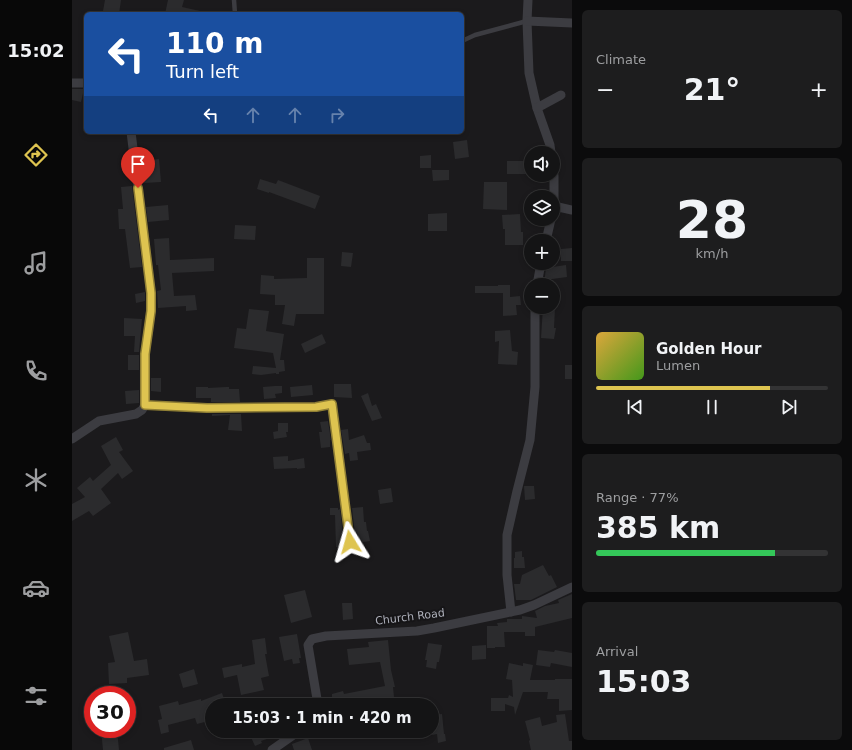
<!DOCTYPE html>
<html lang="en">
<head>
<meta charset="utf-8">
<style>
  body { margin:0; font-family:"DejaVu Sans",sans-serif; background:#1d1d1e; color:#f1f3f6; height:100vh; display:flex; flex-direction:column; font-size:15px; white-space:nowrap }
  * { box-sizing:border-box; margin:0 }
  p { font-size:13px; color:#9d9ea0 }
  .icon { flex:none; width:22px; height:22px; fill:none; stroke:currentColor; stroke-width:2; stroke-linecap:round; stroke-linejoin:round }
  .map { position:relative; flex:1; overflow:hidden }
  .side { display:flex; flex-direction:column; gap:10px; padding:10px; background:#0b0b0c; width:280px }
  .side>* { flex:none }
  .hud { position:absolute; left:12px; top:12px; width:380px; height:122px; border-radius:6px; box-shadow:0 2px 6px #0003,0 0 0 1px #333334; background:#1a4fa0; color:#fff; overflow:hidden }
  .buttons { position:absolute; left:452px; top:146px; display:grid; gap:8px }
  .buttons a { display:grid; place-items:center; width:36px; height:36px; border-radius:50%; background:#141415; box-shadow:0 2px 6px #0003,0 0 0 1px #333334; font-size:20px }
  .speed { position:absolute; left:12px; top:686px; display:flex; gap:8px; font-size:20px; font-weight:700; text-align:center }
  .speed>* { display:grid; place-content:center; width:52px; height:52px; border-radius:50%; background:#141415; box-shadow:0 2px 6px #0003,0 0 0 1px #333334; line-height:1 }
  .speed .limit { border:6px solid #d22; background:#fff; color:#111 }
  .pin { position:absolute; display:grid; place-items:center; width:34px; height:34px; color:#fff; margin:-41px -17px; border-radius:50% 50% 50% 0; rotate:-45deg; box-shadow:0 0 4px #0007 }
  .pin .icon { rotate:45deg }
  .me { position:absolute; width:44px; margin:-22px; rotate:352deg; stroke-linejoin:round; filter:drop-shadow(0 0 3px #0008) }
  .turn { display:flex; align-items:center; gap:14px; height:84px; padding:0 16px; font-size:18px }
  .turn .icon { width:52px; height:52px; stroke-width:2.5 }
  .turn b { display:block; font-size:28px; line-height:34px }
  .lanes { display:flex; align-items:center; height:38px; padding:0 16px; background:#0003; justify-content:center; gap:20px; direction:ltr }
  .lanes .off { opacity:.35 }
  .big { font-size:30px; font-weight:800; line-height:1.1 }
  .side .tile { flex:1; display:flex; flex-direction:column; justify-content:center; gap:6px; min-width:0; padding:0 14px; border-radius:6px; background:#1d1d1e }
  .side .dial { align-items:center; gap:0 }
  .dial b { font-size:52px; line-height:1 }
  .song { display:flex; align-items:center; gap:12px }
  .cover { width:48px; height:48px; border-radius:6px; background:linear-gradient(135deg,hsl(40 70% 55%),hsl(100 70% 35%)) }
  .played { height:4px; border-radius:2px; background:linear-gradient(90deg,#dec450 75%,#333334 75%) }
  .keys { display:flex; justify-content:space-around; direction:ltr }
  .heat { display:flex; justify-content:space-between; align-items:center; font-size:22px; direction:ltr }
  .charge { height:6px; border-radius:3px; background:linear-gradient(90deg,#34c759 77%,#333334 0) }
  .trip { position:absolute; left:133px; top:698px; width:234px; height:40px; border-radius:20px; background:#141415; box-shadow:0 2px 6px #0003,0 0 0 1px #333334; font-weight:800; line-height:40px; text-align:center }
  main { display:flex; flex:1; min-height:0 }
  .dock { display:flex; flex-direction:column; width:72px; justify-content:space-around; align-items:center; background:#080808; color:#9d9ea0 }
  .dock .icon { width:28px; height:28px }
  .dock .active { color:#dec450 }
  .dock b { font-size:18px; color:#f1f3f6 }
  .map>svg:first-child { display:block }
  .building { fill:#2b2b2d }
  .lines { fill:none; stroke-linecap:round; stroke-linejoin:round }
  .lane { stroke:#3c3c41; stroke-width:4.5 }
  .street { stroke:#3c3c41; stroke-width:9 }
  .route-casing { stroke:#907f34; stroke-width:10 }
  .route { stroke:#dec450; stroke-width:7 }
  .labels { text-anchor:middle; dominant-baseline:central; stroke-width:4; stroke-linejoin:round; paint-order:stroke }
  .street-label { font-size:11px; fill:#aeb0ba; stroke:#161517 }
</style>
</head>
<body>
<main>
<nav class="dock">
<b>15:02</b>
<svg class="icon active" aria-label="directions" viewBox="0 0 24 24"><path d="M12 3l9 9-9 9-9-9zM9 14v-3h6M13 9l2 2-2 2"/></svg>
<svg class="icon" aria-label="music" viewBox="0 0 24 24"><path d="M9 18V5l10-2v13"/><circle cx="6" cy="18" r="3"/><circle cx="16" cy="16" r="3"/></svg>
<svg class="icon" aria-label="phone" viewBox="0 0 24 24"><path d="M5 4h4l2 5-3 2q2 4 5 5l2-3 5 2v4C11 20 4 13 5 4z"/></svg>
<svg class="icon" aria-label="climate" viewBox="0 0 24 24"><path d="M12 3v18M4 7l16 10M4 17L20 7"/></svg>
<svg class="icon" aria-label="car" viewBox="0 0 24 24"><path d="M5 17H2v-5l4-1 3-4h7l3 4 3 1v5h-3M9 17h6M6 11h13"/><circle cx="7" cy="17" r="2"/><circle cx="17" cy="17" r="2"/></svg>
<svg class="icon" aria-label="filters" viewBox="0 0 24 24"><path d="M4 7h16M4 17h16"/><circle cx="9" cy="7" r="2"/><circle cx="15" cy="17" r="2"/></svg>
</nav>
<div class="map">
<svg width="500" height="750" viewBox="0 0 500 750">
  <rect width="100%" height="100%" fill="#1b1a1c"/>
  <g class="building">
    <path d="M33,0h16l-2,14 -16,-3z"/>
    <path d="M96,0h16l-2,7 18,4v3h-35z"/>
    <path d="M0,89h12l-3,13 -9,-2z"/>
    <path d="M395,140l2,17 -14,2 -2,-17z"/>
    <path d="M359,155v13h-11v-12z"/>
    <path d="M87,159l2,23 -17,1 -2,-22z"/>
    <rect x="435" y="161" width="21" height="13"/>
    <path d="M360,170h17v10l-16,1z"/>
    <path d="M188,179l16,5 2,-4 42,16 -5,13 -46,-17v1l-12,-4z"/>
    <path d="M412,182h23v28l-24,-1z"/>
    <path d="M60,186l10,81 -12,1 -5,-39h-6l-1,-20h5l-2,-22z"/>
    <path d="M96,205l1,15 -21,2 -2,-15z"/>
    <path d="M375,213v18h-19v-17z"/>
    <path d="M448,214l1,18h2v13h-18v-16h-2l-1,-14z"/>
    <path d="M163,225l21,1 -1,14 -21,-1z"/>
    <path d="M97,238l1,22 44,-2v13l-42,2 2,23 21,-1 2,15 -11,1v-5l-28,2 -1,-17 4,-1 -3,-25h-2l-2,-26z"/>
    <path d="M500,248v13h-11v-12z"/>
    <path d="M270,252l11,1 -2,14 -10,-1z"/>
    <path d="M235,258h17v56h-28l-2,12 -12,-2 3,-19h-10v-10l-15,-1 1,-19 13,1v3l33,-1z"/>
    <path d="M494,265l1,12 -22,3v-4l1,-8z"/>
    <path d="M426,285h12v12l10,-1 1,9h-5l1,10 -14,1v-23h-28v-7h23z"/>
    <path d="M73,292v9l-9,2 -1,-9z"/>
    <path d="M471,307l12,1 -1,20h2l-2,11 -13,-1z"/>
    <path d="M177,309l20,2 -3,20 18,3 -4,26h4l1,11 -6,1v2h-3v-1l-15,2 -9,-1 1,-8 23,2 -3,-15 -39,-5 3,-20 9,1z"/>
    <path d="M52,318l18,1 -3,33h-5l1,-16h-11z"/>
    <path d="M438,330l2,21 6,1 -1,13 -19,-1 1,-23 -4,1v-11z"/>
    <path d="M250,334l4,9 -21,10 -4,-9z"/>
    <rect x="56" y="355" width="11" height="15"/>
    <rect x="493" y="365" width="7" height="14"/>
    <path d="M79,378h10v14l-10,-1z"/>
    <path d="M262,384h17l1,14 -18,-1z"/>
    <path d="M240,385l1,10 -22,2 -1,-10z"/>
    <path d="M203,386h7v7l-7,1 1,4 -12,1 -1,-12z"/>
    <path d="M124,387h12v1l18,-1h3v2h10l1,13h-29v-4h-15z"/>
    <path d="M67,390v13l-13,1 -1,-13z"/>
    <path d="M296,393l4,13 4,-2 6,14 -10,3 -11,-25z"/>
    <path d="M140,414h29l1,17 -14,-1 2,-15 -18,1z"/>
    <path d="M256,421l3,19h-1v7l-9,1 -2,-16h3l-2,-10z"/>
    <path d="M206,423h10v9h-2l1,5 -13,2 -1,-7 5,-1z"/>
    <path d="M276,429l1,11 15,-5 3,8h3l1,7 -14,2 1,8 -8,1 -1,-8 -4,1 -4,-24z"/>
    <path d="M44,437l7,13 -4,2 14,19 -11,8 -4,-6 -17,16 10,14 -18,13 -4,-5 -17,10v-17l13,-7 -8,-9 13,-11 3,4 18,-16 -10,-19z"/>
    <path d="M216,456v5l16,-3 1,10 -8,1v-1l-23,1 -1,-12z"/>
    <path d="M452,486h10l1,13 -10,1z"/>
    <path d="M319,488l2,14 -13,2 -2,-14z"/>
    <path d="M291,507l1,15h2l1,9h1l2,10 -14,2 -4,-35z"/>
    <path d="M258,508h8v2l2,-1 4,34 3,4h-11l-1,-32h-5z"/>
    <path d="M450,551v6h2l1,11h-11v-10h1v-6z"/>
    <path d="M471,565l6,11 2,-1 6,12 -26,13h-15l-2,-16h6l2,-9z"/>
    <path d="M233,590l7,27 -21,6 -7,-28z"/>
    <path d="M500,594v24l-37,9v9h-10v-4h-21l1,15h-10v1h-8v-22h11l-1,-3 10,-1v-3h15v-3l15,2 -2,-7 10,-5 14,-3 -1,-3z"/>
    <path d="M270,603h10l1,16 -10,1z"/>
    <path d="M56,632l6,29 13,-2 2,16 -22,3v5l-18,1 -1,-21 7,-1 -6,-26z"/>
    <path d="M225,634l4,24h-2l1,5 -7,1 -1,-5 -8,2 -5,-24z"/>
    <path d="M193,638l2,16h-2l4,22 -8,2 3,12 -23,5 -4,-20 -13,3 -2,-10 20,-4v3l13,-3 -3,-24z"/>
    <path d="M316,640l3,30 4,17h-2l1,10 -18,3 1,5h-53l-1,-6 9,-2v-3l11,-3 1,3 41,-8 -5,-24 -31,3 -2,-16 22,-2 -1,-5z"/>
    <path d="M356,643l14,2 -3,17h-2l-1,7 -10,-2 1,-7h-2z"/>
    <path d="M414,645v14l-14,1v-14z"/>
    <path d="M466,650l16,2 1,-2 17,3v14l-21,-4 -1,4 -14,-2z"/>
    <path d="M437,663l14,3v-3l10,2 -3,15h25v-1h17v31l-13,1v-12h-12l1,-7h-25l-8,23 -1,-8 -9,-3v7h-14v-13h17l1,-3 4,2 -1,-17 -6,-1z"/>
    <path d="M122,669l4,15 -15,4 -4,-14z"/>
    <path d="M150,693l4,12h-14v15l-15,4 -2,-6 -27,7 1,7 -8,2 -3,-14 4,-1 -3,-13 19,-5 1,4 22,-6v2z"/>
    <path d="M370,714l2,20h1l1,7 -8,2 -1,-9 -5,1v-20z"/>
    <path d="M493,714l4,27h3v9h-41l-2,-9 1,-1 -5,-19 15,-4 2,9 15,-4 -1,-7z"/>
    <path d="M29,729h16l2,21h-16z"/>
    <path d="M182,731h33v1l-26,9 1,2 -7,3 -6,-13z"/>
    <path d="M236,738l4,12h-18l-2,-6z"/>
    <path d="M119,740l3,10h-30v-2z"/>
  </g>
  <g class="lines">
    <g class="lane">
      <path d="M162,0l1,14"/>
      <path d="M390,41l13,-6 52,-14"/>
    </g>
    <g class="street">
      <path d="M456,0l-1,21 2,52 8,35 13,37 1,8"/>
      <path d="M455,21l45,2"/>
      <path d="M0,83h14"/>
      <path d="M465,108l24,-13"/>
      <path d="M59,132l20,161v18l-6,44v50"/>
      <path d="M481,168l1,8v30l-1,5"/>
      <path d="M482,206l18,4"/>
      <path d="M474,241l5,-22"/>
      <path d="M465,285l4,-22"/>
      <path d="M0,439l27,-18 37,-7 6,-4 3,-5 62,3 109,-1 16,-3 18,138"/>
      <path d="M439,612l-4,-37v-40l10,-44 13,-51 5,-53v-80"/>
      <path d="M246,705l-10,-60 4,-6 14,-3 91,-5 17,-3 86,-18 14,-5 38,-18"/>
      <path d="M200,750l27,-19"/>
    </g>
  </g>
  <g class="lines">
    <g class="route-casing">
      <path id="route" d="M66,188l13,105v18l-6,43v51l62,3 109,-1 16,-3 18,138"/>
    </g>
    <use href="#route" class="route"/>
  </g>
  <g class="labels">
    <g class="street-label">
      <text transform="translate(338 617) rotate(-7)">Church Road</text>
    </g>
  </g>
</svg>
<div class="buttons">
<a><svg class="icon" aria-label="sound" viewBox="0 0 24 24"><path d="M4 9h4l5-4v14l-5-4H4zM17 9q2 3 0 6"/></svg></a>
<a><svg class="icon" aria-label="layers" viewBox="0 0 24 24"><path d="M12 4l9 5-9 5-9-5zM3 14l9 5 9-5"/></svg></a>
<a>+</a>
<a>−</a>
</div>
<div class="speed"><div class="limit">30</div></div>
<div class="pin" style="left:66px;top:188px;background:#d93025"><svg class="icon" aria-label="arrive" viewBox="0 0 24 24"><path d="M6 21V4h12l-3 4 3 4H6"/></svg></div>
<svg class="me" style="left:278px;top:542px" viewBox="-20 -20 40 40"><path d="M0-17L14 15 0 8-14 15z" fill="#dec450" stroke="#fff" stroke-width="4"/></svg>
<div class="trip">15:03 · 1 min · 420 m</div>
<div class="hud">
<div class="turn"><svg class="icon" aria-label="left" viewBox="0 0 24 24"><path d="M17 20v-9H6M10 6l-5 5 5 5"/></svg><div><b>110 m</b>Turn left</div></div>
<div class="lanes"><svg class="icon" aria-label="left" viewBox="0 0 24 24"><path d="M17 20v-9H6M10 6l-5 5 5 5"/></svg><svg class="icon off" aria-label="ahead" viewBox="0 0 24 24"><path d="M12 20V5M6 11l6-6 6 6"/></svg><svg class="icon off" aria-label="ahead" viewBox="0 0 24 24"><path d="M12 20V5M6 11l6-6 6 6"/></svg><svg class="icon off" aria-label="right" viewBox="0 0 24 24"><path d="M7 20v-9h11M14 6l5 5-5 5"/></svg></div>
</div>
</div>
<section class="side">
<div class="tile"><p>Climate</p>
<div class="heat"><a>−</a><b class="big">21°</b><a>+</a></div>
</div>
<div class="tile dial"><b>28</b><p>km/h</p></div>
<div class="tile">
<div class="song"><i class="cover"></i><div><b>Golden Hour</b><p>Lumen</p></div></div>
<div class="played"></div>
<div class="keys"><svg class="icon" aria-label="previous" viewBox="0 0 24 24"><path d="M18 5L8 12l10 7zM5 5v14"/></svg><svg class="icon" aria-label="pause" viewBox="0 0 24 24"><path d="M8 5v14M16 5v14"/></svg><svg class="icon" aria-label="next" viewBox="0 0 24 24"><path d="M6 5l10 7-10 7zM19 5v14"/></svg></div>
</div>
<div class="tile"><p>Range · 77%</p><b class="big">385 km</b><div class="charge"></div></div>
<div class="tile"><p>Arrival</p><b class="big">15:03</b></div>
</section>
</main>
</body>
</html>
